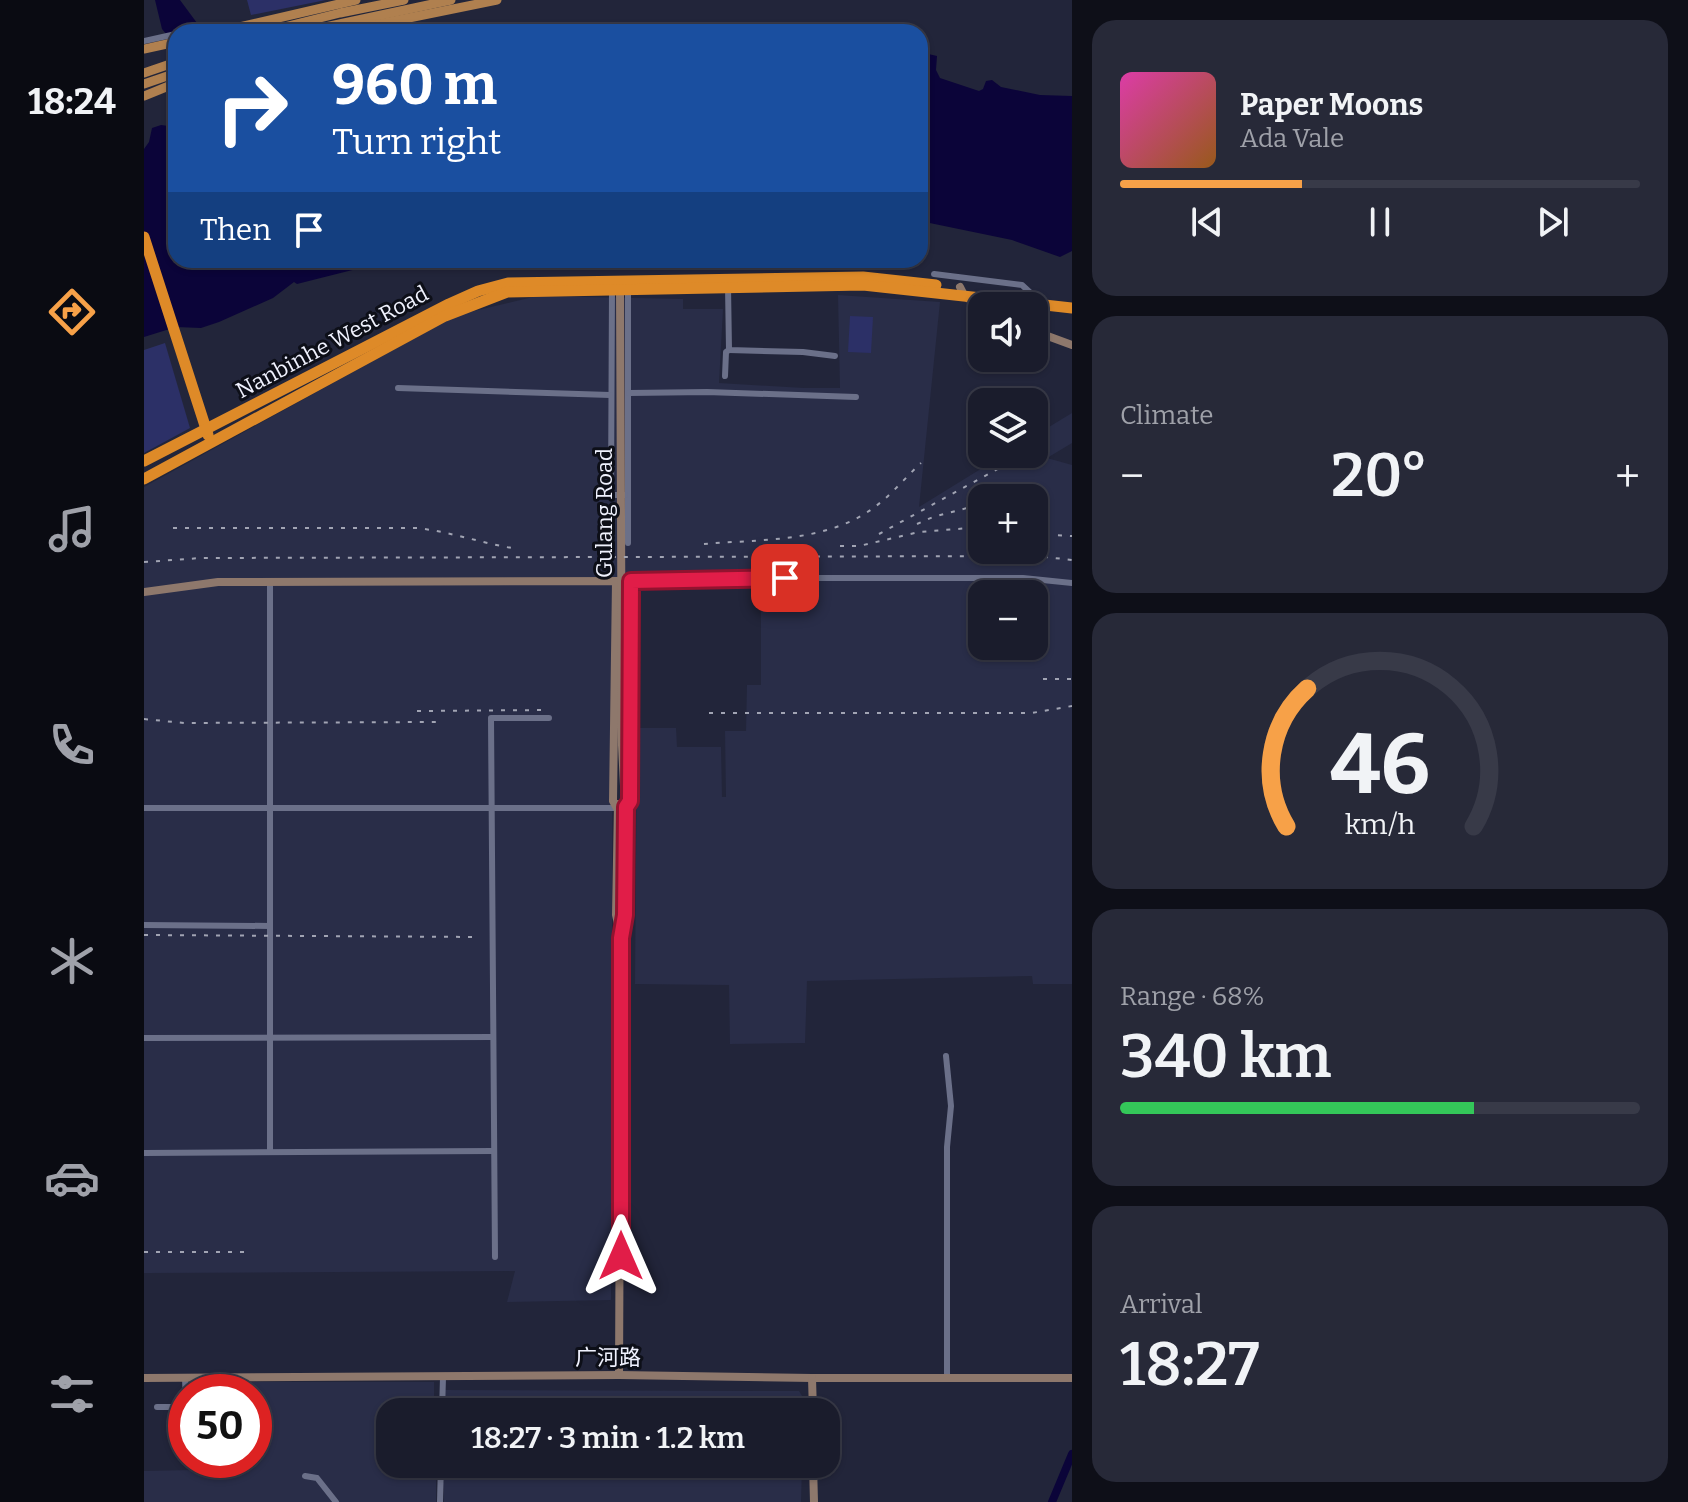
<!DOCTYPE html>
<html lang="en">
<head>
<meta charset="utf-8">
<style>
  body { margin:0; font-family:Bitter,"Noto Sans SC",serif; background:#272938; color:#f1f3f6; height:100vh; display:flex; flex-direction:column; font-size:30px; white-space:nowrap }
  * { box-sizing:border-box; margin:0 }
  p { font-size:26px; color:#9fa1a9 }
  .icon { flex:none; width:44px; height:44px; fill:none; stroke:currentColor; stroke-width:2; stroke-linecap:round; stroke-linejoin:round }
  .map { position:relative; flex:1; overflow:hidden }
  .drawer { display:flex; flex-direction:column; gap:20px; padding:20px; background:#0e0f18; width:616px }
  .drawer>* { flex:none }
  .top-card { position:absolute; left:24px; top:24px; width:760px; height:244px; border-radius:24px; box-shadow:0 2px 6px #0004,0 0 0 2px #383a48; background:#1a4fa0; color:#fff; overflow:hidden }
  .tools { position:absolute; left:824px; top:292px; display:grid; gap:16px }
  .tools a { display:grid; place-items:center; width:80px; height:80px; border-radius:16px; background:#1a1c2c; box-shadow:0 2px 6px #0004,0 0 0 2px #383a48; font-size:40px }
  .speed { position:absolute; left:24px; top:1374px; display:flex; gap:16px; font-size:40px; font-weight:700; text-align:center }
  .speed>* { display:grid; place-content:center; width:104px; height:104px; border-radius:50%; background:#1a1c2c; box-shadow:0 2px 6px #0004,0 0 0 2px #383a48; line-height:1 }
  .speed .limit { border:12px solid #d22; background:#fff; color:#111 }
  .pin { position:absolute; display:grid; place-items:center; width:68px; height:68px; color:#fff; margin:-34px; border-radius:16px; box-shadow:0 4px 12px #0006 }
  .me { position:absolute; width:88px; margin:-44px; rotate:0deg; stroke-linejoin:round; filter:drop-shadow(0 0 6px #0008) }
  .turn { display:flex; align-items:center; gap:28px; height:168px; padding:0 32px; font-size:36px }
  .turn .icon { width:104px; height:104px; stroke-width:2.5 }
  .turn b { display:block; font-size:56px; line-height:68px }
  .then { display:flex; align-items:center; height:76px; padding:0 32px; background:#0003; gap:16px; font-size:30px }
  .big { font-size:60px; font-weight:600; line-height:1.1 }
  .drawer .widget { flex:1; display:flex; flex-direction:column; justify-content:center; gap:12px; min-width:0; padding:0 28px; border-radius:24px; background:#272938 }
  .drawer .dial { align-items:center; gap:0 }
  .dial svg { height:208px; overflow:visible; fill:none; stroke:#383a48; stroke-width:7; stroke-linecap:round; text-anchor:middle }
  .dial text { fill:#f1f3f6; stroke:none }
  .song { display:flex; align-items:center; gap:24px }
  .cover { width:96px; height:96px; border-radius:12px; background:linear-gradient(135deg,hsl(320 70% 55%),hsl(30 70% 35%)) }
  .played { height:8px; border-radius:4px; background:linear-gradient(90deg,#f7a148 35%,#383a48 35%) }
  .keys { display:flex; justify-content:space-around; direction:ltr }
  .heat { display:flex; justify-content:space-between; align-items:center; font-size:44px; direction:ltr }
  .charge { height:12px; border-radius:6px; background:linear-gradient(90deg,#34c759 68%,#383a48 0) }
  .trip { position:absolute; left:232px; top:1398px; width:464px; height:80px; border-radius:24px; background:#1a1c2c; box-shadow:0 2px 6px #0004,0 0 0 2px #383a48; font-weight:600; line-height:80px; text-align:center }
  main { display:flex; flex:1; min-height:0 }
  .menu { display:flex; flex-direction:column; width:144px; justify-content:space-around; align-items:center; background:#0a0b12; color:#9fa1a9 }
  .menu .icon { width:56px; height:56px }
  .menu .active { color:#f7a148 }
  .menu b { font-size:36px; color:#f1f3f6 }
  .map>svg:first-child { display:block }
  .built { fill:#292d48; fill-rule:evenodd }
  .green { fill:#2c3067 }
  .water { fill:#0b0439 }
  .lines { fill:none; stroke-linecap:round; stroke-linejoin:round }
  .river { stroke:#0b0439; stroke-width:8 }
  .street { stroke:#6b7089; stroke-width:6 }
  .secondary { stroke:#8e786c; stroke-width:8 }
  .primary { stroke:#b0804f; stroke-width:9 }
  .highway { stroke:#de8a28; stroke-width:11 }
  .rail { stroke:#a1a4b3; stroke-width:2; stroke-dasharray:4 8; stroke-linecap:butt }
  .route-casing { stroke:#92132f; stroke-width:20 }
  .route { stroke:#e11d48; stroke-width:14 }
  .labels { text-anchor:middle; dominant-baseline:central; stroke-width:6; stroke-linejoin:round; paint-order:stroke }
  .street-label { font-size:22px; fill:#f0f2fe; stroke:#0d0f18 }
</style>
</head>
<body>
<main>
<nav class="menu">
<b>18:24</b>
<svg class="icon active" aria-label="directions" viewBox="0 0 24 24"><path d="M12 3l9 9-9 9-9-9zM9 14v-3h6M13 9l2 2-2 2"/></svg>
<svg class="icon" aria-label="music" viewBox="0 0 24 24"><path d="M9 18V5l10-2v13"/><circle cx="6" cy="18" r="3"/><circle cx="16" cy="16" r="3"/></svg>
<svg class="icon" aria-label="phone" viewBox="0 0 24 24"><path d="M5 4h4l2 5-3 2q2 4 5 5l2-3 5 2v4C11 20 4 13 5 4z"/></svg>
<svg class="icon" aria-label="climate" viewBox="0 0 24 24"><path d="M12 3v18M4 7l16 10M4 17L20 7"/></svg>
<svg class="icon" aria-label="car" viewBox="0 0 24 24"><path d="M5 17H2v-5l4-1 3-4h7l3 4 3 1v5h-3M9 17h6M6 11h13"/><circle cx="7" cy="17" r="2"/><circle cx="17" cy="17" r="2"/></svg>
<svg class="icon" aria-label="filters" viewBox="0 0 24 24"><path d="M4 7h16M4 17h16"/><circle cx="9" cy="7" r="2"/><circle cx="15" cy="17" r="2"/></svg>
</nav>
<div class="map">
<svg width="928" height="1502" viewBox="0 0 928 1502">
  <rect width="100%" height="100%" fill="#22253a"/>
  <g class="built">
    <path d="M694,295l102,7 -21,205 86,-53h29v-18l38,-23v30l-25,15 25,7v519h-39l-1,-8 -225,5 -2,62 -75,1 -1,-59 -94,-1 2,-256h39l1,19h44l1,50h4l-1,-66h21l1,-46h14v-101l-148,2 -2,714 -104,2 8,-31 -371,2v-786l313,-172 80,-19 146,3v10h40l-4,74 85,5h36zM838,498h52v52h-52zM838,594h52v52h-52z"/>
    <path d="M96,1382h194v30h-44v52h46v38h-292v-31l97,-2v-9h13v-68h-14z"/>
    <path d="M298,1390l357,1 5,8 -1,13h-361z"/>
    <path d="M299,1464h359l-1,38h-357z"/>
  </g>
  <g class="green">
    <path d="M103,0h79l-75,15z"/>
    <path d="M706,316l23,1 -2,36 -23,-1z"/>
    <path d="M21,343l25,85 -46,25v-103z"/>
  </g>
  <g class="water">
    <path d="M11,0h25l17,23 -1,9h-20v14l-14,-17z"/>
    <path d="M776,52l17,4 -1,14 4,8 39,13 4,-2 3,-8 6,-1 9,7 39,8 32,1v155l-12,6 -48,-17 -92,-19z"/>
    <path d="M17,125l15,2v133h216l-95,24 -3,-2 -21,16 -54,24 -18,6 -25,-1 -32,10v-188l5,-7 3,-14z"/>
  </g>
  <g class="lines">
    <path class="river" d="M908,1502l20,-48"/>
    <g class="street">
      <path d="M44,32l40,-6"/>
      <path d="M0,41l32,-7"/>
      <path d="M790,274l88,11 13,12"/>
      <path d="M584,286l1,64 74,2 32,4"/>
      <path d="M484,287v256"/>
      <path d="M468,289l-1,206h14"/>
      <path d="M581,376l1,-24 3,-2"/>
      <path d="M254,388l212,7"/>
      <path d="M485,393l78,-1 149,5"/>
      <path d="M487,581l124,-3h268l49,5"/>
      <path d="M0,808h476"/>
      <path d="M0,925l126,1"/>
      <path d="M0,1038l349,-1"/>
      <path d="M802,1056l5,50 -4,41v230"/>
      <path d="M126,1152v-570"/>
      <path d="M0,1153l349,-2"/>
      <path d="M351,1257l-4,-539h58"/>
      <path d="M41,1378l1,28"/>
      <path d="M13,1407h29"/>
      <path d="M298,1412l1,-35"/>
      <path d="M44,1460v2"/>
      <path d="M161,1476l12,2 19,24"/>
      <path d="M296,1502l1,-38"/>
    </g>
    <g class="secondary">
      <path d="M816,287l4,8 18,15"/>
      <path d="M890,331l38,14"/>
      <path d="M472,581l-3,220 4,7"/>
      <path d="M0,592l74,-10 413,-1 -1,220 -4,6"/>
      <path d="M474,804l-2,111 4,18"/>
      <path d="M475,1375l2,-437c9,-63 4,-129 1,-193l-2,-457"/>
      <path d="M0,1378l475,-3 193,3h260"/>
      <path d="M668,1378l1,34"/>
      <path d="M669,1464l1,38"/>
    </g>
    <g class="primary">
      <path d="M74,32l138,-32"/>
      <path d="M120,32l76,-19 64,-13"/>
      <path d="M158,32l149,-32"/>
      <path d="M196,32l157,-32"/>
      <path d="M0,49l32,-7"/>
      <path d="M0,73l32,-11"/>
      <path d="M0,84l32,-11"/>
      <path d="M0,96l32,-13"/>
    </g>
    <g class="highway">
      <path d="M0,237l64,198"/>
      <path d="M0,461l305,-157 29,-13 30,-8 355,-6 73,8"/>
      <path d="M0,479l301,-163 62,-24 356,-7 209,23"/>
    </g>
    <g class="rail">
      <path d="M773,524l16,-7 49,-13"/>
      <path d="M29,528h244c35,4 67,16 101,21"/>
      <path d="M735,534l146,-80"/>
      <path d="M890,534l38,2"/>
      <path d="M560,544c57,-5 124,-1 172,-38 16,-12 30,-29 45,-43"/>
      <path d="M696,546h19l60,-14 63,-5"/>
      <path d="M0,562l57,-4 836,-2 35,4"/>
      <path d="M899,679h29"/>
      <path d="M273,711l128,-1"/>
      <path d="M565,713h323l40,-7"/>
      <path d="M0,719l40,4 254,-1"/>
      <path d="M0,935l336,2"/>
      <path d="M0,1252h107"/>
    </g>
  </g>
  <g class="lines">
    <g class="route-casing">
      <path id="route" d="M477,1256v-318l4,-23 1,-108 4,-6 1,-220 154,-3"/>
    </g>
    <use href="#route" class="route"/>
  </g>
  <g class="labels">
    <g class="street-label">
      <text transform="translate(188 342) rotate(-28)">Nanbinhe West Road</text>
      <text transform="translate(460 513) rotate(-90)">Gulang Road</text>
      <text x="464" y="1357">广河路</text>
    </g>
  </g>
</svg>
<div class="tools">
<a><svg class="icon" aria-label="sound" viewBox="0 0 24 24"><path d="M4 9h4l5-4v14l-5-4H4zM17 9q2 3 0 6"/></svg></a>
<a><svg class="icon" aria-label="layers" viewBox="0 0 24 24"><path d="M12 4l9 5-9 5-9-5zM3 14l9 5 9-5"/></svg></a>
<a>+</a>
<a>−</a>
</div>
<div class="speed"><div class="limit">50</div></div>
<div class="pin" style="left:641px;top:578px;background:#d93025"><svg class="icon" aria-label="arrive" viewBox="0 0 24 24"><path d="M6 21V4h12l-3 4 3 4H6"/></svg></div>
<svg class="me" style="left:477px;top:1256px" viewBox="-20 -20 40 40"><path d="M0-17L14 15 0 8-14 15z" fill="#e11d48" stroke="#fff" stroke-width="4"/></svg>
<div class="trip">18:27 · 3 min · 1.2 km</div>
<div class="top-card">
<div class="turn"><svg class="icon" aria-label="right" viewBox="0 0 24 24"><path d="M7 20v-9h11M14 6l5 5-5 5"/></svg><div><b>960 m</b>Turn right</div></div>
<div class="then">Then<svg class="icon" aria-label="arrive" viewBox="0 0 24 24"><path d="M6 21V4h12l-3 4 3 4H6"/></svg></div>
</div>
</div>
<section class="drawer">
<div class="widget">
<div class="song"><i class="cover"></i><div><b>Paper Moons</b><p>Ada Vale</p></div></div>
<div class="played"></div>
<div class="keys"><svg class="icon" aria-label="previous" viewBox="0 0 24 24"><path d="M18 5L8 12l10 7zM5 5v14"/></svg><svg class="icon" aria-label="pause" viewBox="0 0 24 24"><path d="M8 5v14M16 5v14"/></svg><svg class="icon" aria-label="next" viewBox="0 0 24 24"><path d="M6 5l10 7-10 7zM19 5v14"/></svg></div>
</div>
<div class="widget"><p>Climate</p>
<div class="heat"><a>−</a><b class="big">20°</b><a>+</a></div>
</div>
<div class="widget dial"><svg viewBox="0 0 100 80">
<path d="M14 69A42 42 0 1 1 86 69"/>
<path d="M14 69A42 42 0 0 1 22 16" stroke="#f7a148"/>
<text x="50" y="56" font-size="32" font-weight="700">46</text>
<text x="50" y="72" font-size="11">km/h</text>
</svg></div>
<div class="widget"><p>Range · 68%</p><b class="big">340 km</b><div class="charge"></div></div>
<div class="widget"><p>Arrival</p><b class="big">18:27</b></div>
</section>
</main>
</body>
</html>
